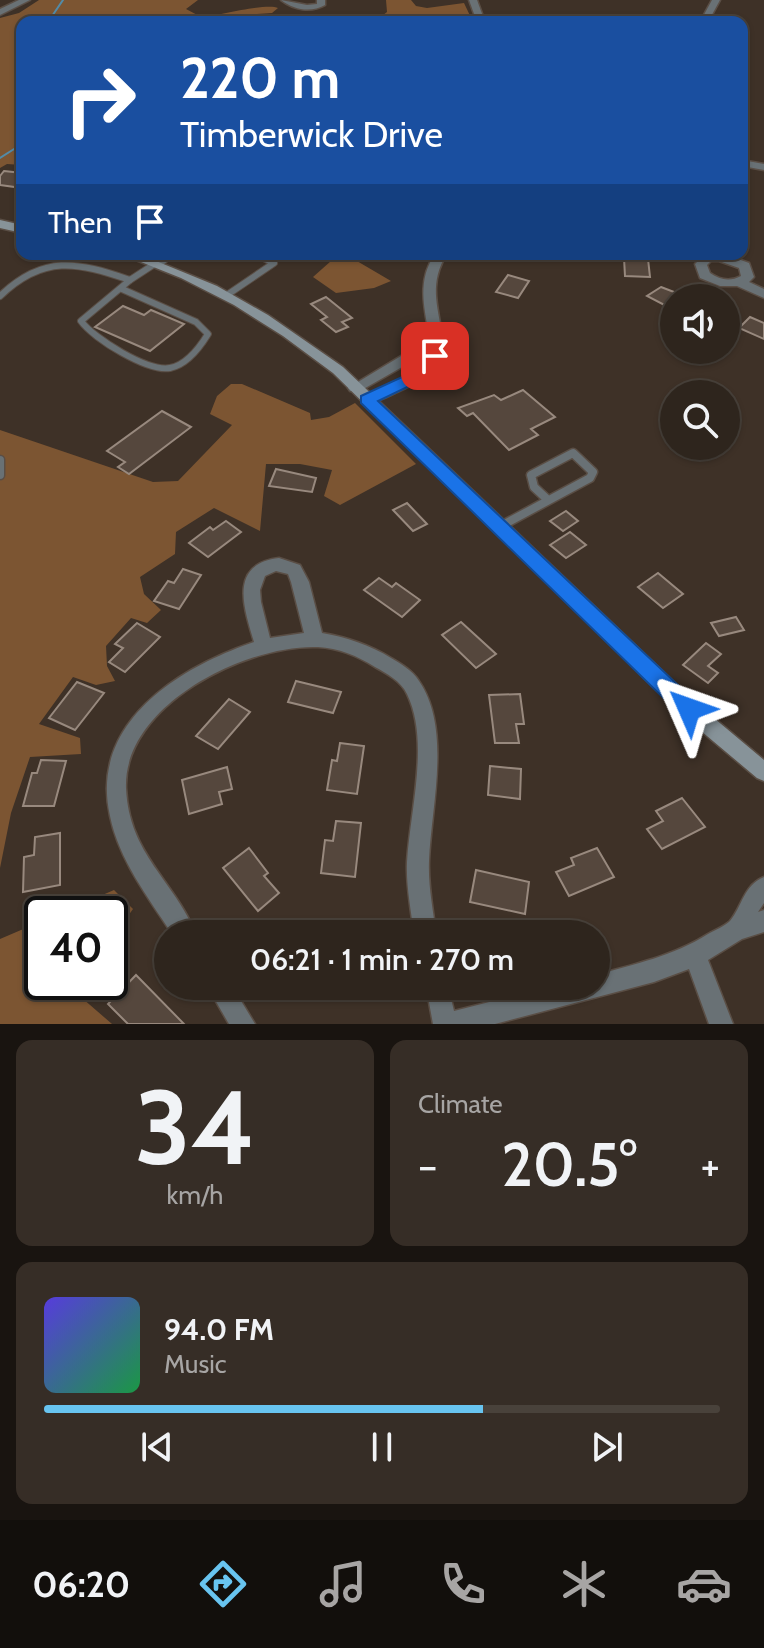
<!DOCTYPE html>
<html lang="en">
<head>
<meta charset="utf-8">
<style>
  body { margin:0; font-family:Cabin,sans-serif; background:#362d26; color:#f1f3f6; height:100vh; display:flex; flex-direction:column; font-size:30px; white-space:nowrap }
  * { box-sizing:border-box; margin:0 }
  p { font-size:26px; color:#a7a5a4 }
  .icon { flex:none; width:44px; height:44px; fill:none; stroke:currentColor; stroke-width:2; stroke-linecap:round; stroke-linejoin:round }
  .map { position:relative; height:1024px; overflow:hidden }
  .side { display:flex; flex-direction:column; gap:16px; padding:16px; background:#191410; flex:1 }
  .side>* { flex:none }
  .hud { position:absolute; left:16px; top:16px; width:732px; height:244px; border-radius:16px; box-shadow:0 2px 6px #0004,0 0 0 2px #49423b; background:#1a4fa0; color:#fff; overflow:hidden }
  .fabs { position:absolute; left:660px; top:284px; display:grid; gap:16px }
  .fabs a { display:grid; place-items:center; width:80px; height:80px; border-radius:50%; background:#2e251d; box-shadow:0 2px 6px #0004,0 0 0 2px #49423b; font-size:40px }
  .speed { position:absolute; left:24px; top:896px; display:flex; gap:16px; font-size:40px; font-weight:700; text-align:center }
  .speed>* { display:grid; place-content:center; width:104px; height:104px; border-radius:50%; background:#2e251d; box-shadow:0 2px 6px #0004,0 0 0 2px #49423b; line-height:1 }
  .speed .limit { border:4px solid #111; border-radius:12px; background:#fff; color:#111 }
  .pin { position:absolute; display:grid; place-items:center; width:68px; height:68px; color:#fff; margin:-34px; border-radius:16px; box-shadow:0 4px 12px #0006 }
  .me { position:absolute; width:88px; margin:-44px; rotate:313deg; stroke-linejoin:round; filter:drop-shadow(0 0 6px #0008) }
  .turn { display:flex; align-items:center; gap:28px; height:168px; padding:0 32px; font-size:36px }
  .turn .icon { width:104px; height:104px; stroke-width:2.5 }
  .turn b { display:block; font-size:56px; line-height:68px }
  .then { display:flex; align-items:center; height:76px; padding:0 32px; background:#0003; gap:16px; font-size:30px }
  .big { font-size:60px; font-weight:600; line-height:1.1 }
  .side .card { flex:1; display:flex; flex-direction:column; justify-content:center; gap:12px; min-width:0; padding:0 28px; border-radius:16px; background:#362d26 }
  .side .dial { align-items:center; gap:0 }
  .dial b { font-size:104px; line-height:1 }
  .song { display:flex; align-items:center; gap:24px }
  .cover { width:96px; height:96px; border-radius:12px; background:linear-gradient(135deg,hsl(250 70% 55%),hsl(140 70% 35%)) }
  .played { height:8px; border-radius:4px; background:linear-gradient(90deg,#68c4f0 65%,#49423b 65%) }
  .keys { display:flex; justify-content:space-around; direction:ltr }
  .heat { display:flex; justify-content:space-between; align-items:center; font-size:44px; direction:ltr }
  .side .tiles { flex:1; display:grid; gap:16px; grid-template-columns:1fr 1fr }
  .card:last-child { grid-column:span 2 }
  .trip { position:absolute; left:154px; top:920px; width:456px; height:80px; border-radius:40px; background:#2e251d; box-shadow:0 2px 6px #0004,0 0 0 2px #49423b; font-weight:600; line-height:80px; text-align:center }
  .menu { display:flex; height:128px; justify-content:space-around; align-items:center; background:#120f0c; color:#a7a5a4 }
  .menu .icon { width:56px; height:56px }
  .menu .active { color:#68c4f0 }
  .menu b { font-size:36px; color:#f1f3f6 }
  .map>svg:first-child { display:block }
  .forest { fill:#7c5532 }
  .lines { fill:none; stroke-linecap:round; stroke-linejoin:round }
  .stream { stroke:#538ba7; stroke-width:2 }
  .building { fill:#55473d; stroke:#98897e; stroke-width:2 }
  .lane-far1-casing { stroke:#5a4e45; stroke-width:8 }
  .lane-casing { stroke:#5a4e45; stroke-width:11 }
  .street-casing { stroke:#5a4e45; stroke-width:3 }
  .secondary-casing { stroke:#5a4e45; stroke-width:3 }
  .lane-far1 { stroke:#697175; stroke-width:6 }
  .lane { stroke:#697175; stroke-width:8 }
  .street { fill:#697175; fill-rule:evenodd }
  .secondary { fill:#879399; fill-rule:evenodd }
  .route { fill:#1a73e8; stroke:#114b97; stroke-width:2 }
</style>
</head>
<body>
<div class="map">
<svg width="764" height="1024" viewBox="0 0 764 1024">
  <rect width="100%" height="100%" fill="#3e3127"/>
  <g class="forest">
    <path d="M39,0h159l-12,9 17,9c15,-3 64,-15 75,-10l-6,5 -15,1 -9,8h-226v143l-15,-1 -7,4v-150l19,-5z"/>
    <path d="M386,0h25l5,6 11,2 37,-5 9,19h-109l14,-3 9,-7z"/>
    <path d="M314,254h31l46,27 -17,7 -38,5 -23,-16 18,-16z"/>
    <path d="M231,384h11l68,29 1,7 18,-3 26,-14 61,61 -76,41 -16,-9 8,-26 -32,-6h-34l-6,67 -46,-23 -38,24 -1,22 -35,23 4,17 17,16 -14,13 -16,-5 -25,28 1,20 8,15 -19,4 -23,-8 -34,47 41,14 1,16 -51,3 -19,56 -11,55v-438l153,52 25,-1 54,-56 -22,-11 7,-18z"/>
    <path d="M114,890l19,19 -23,32v-27h-52z"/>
    <path d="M42,921v61h47l-7,16 30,26h-112v-85z"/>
  </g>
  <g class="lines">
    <g class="stream">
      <path d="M48,22l15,-22"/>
      <path d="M22,48v8"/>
      <path d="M0,158l22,-14"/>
    </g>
  </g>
  <g class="building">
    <path d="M4,171l18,2v15l-22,-3v-9z"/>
    <path d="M624,258l24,1 2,18 -25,-1z"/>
    <path d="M508,275l21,6 -11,17 -22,-6z"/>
    <path d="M661,287l13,5v18l-27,-14z"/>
    <path d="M326,297l26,21 -10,4 6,5 -12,5 -15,-12 6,-3 -16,-13z"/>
    <path d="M123,306l21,9 7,-5 33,14 -34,27 -55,-24z"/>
    <path d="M750,317l14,6v16l-25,-11z"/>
    <path d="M523,390l32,27 -24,12 7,6 -29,15 -36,-37 -6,3 -9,-8 36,-13 7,5z"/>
    <path d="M162,411l29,16 -62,47 -11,-7 7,-5 -18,-11z"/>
    <path d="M276,469l40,9 -4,14 -43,-6z"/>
    <path d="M407,503l20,21 -14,7 -20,-21z"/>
    <path d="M566,511l12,10 -15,10 -13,-10z"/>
    <path d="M226,521l15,11 -33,25 -19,-14 21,-16 3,3z"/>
    <path d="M570,532l16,13 -20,13 -16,-13z"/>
    <path d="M183,569l18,6 -22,34 -25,-8 14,-20 6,2z"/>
    <path d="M658,573l25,21 -20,14 -25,-21z"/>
    <path d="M379,578l13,9 4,-4 24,17 -18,17 -38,-27z"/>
    <path d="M736,617l8,13 -25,6 -8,-13z"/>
    <path d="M461,622l35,32 -20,14 -34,-33z"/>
    <path d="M137,623l23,14 -35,35 -16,-10 14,-14 -8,-4z"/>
    <path d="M706,643l15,11 -13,12 10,7 -10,10 -25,-18z"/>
    <path d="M296,681l45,11 -8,21 -45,-11z"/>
    <path d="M77,682l27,11 -29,37 -26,-12z"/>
    <path d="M520,694l4,30h-8l3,19h-24l-6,-48z"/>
    <path d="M229,699l21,13 -32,37 -22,-13z"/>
    <path d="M340,743l24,3 -7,48 -30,-4 5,-30 5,1z"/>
    <path d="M41,760l25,1 -12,45h-31l9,-33h5z"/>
    <path d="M490,766l31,3 -1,30 -32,-4z"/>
    <path d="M227,767l5,22 -13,3 3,12 -33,10 -7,-34z"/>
    <path d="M682,798l23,29 -43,22 -15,-20 16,-8 -7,-10z"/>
    <path d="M336,821l25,2 -6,54 -34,-4 4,-33 8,1z"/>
    <path d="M60,833v52l-37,7 1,-35 10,-2 1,-18z"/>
    <path d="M249,848l19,25 -4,3 15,17 -21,18 -35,-43z"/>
    <path d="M597,848l17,29 -45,19 -13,-24 18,-7 -3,-7z"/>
    <path d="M476,870l53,12 -4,32 -55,-12z"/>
    <path d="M136,975l48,49h-56l-20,-20z"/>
  </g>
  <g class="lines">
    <g class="lane-far1-casing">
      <g id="lane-far1">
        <path d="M159,264l13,-10"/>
        <path d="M122,289l74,33 12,12c-8,13 -22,31 -38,34 -22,4 -76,-29 -89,-47l49,-41"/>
        <path d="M227,295l47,-32 -19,-9"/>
        <path d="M0,296c44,-42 77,-34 130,-16l26,-17"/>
      </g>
    </g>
    <g class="lane-casing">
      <g id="lane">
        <path d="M0,460v15"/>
        <path d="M499,527l91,-49 3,-6 -20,-19 -42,22 3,12 14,13"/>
      </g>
    </g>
    <g class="street-casing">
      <g id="street">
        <path d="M19,0h11l-30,15v-6z"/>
        <path d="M281,0l26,5 10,-1v-4h8v5c-14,8 -31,5 -44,-5z"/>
        <path d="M469,0h8l8,22h-8z"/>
        <path d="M712,0h8l-12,22h-8z"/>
        <path d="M742,160l22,4v6l-22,-4z"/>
        <path d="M435,254h12c-37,56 38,100 -50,138 -10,5 -23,12 -35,10l-2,-3 2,-3c25,-10 58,-19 67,-48l-13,11 -56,32h-10l-2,-3 58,-35 23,-18c-5,-29 -12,-55 6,-81z"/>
        <path d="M712,254h12l25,9 5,14 -5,5 15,7v9l-27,-12h-17l-20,-8 -5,-14 9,-9zM711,261h8l20,7 2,8c-11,6 -21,4 -31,-3l-3,-8z"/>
        <path d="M279,558l21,7 9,17 13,51c24,4 48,12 69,25 10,6 21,12 28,23 33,48 12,126 10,180 -1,25 4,48 7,73h-22c-3,-24 -8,-48 -7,-72 3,-51 23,-121 0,-168 -6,-13 -21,-21 -32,-27 -17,-11 -37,-19 -57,-20 -71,-3 -195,58 -192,141 3,67 48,92 70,146h-24c-24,-37 -53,-74 -62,-118 -21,-93 68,-148 144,-174 -10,-34 -26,-78 25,-84zM276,571l12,3 3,8 13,51 -34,5 -9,-36 -1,-12 5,-14z"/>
        <path d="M764,877v26l-6,9 6,-2v22l-22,7 -34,21 25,64h-24l-20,-55 -35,13 -159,42h-62l-7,-38h22l6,25 98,-25h44v-11c39,-11 77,-19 112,-41 7,-4 17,-8 22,-13 13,-16 13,-35 34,-44z"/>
        <path d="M207,986h25l23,38h-26z"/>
      </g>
    </g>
    <g class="secondary-casing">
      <g id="secondary">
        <path d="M0,220l22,5v8l-22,-5z"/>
        <path d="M121,254h18l78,32 51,29 75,52 353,336 68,57v21l-7,-3 -75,-63 -349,-342 -50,-37 -49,-31 -53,-27z"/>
      </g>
    </g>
    <use href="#lane-far1" class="lane-far1"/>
    <use href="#lane" class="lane"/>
    <use href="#street" class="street"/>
    <use href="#secondary" class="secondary"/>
  </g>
  <path class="route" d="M435,351l8,5 -21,24 -44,21 319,302 3,6 -3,7 -8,3 -7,-3 -321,-313v-7l50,-23 19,-21z"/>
</svg>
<div class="fabs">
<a><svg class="icon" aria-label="sound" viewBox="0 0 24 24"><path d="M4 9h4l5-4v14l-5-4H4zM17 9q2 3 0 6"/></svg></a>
<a><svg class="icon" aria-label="search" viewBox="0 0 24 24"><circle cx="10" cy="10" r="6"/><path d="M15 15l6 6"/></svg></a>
</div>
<div class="speed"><div class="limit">40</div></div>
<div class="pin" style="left:435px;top:356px;background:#d93025"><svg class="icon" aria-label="arrive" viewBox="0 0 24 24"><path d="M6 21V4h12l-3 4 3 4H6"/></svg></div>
<svg class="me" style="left:689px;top:709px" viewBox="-20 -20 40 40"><path d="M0-17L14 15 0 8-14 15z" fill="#1a73e8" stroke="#fff" stroke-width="4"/></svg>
<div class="trip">06:21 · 1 min · 270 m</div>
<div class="hud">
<div class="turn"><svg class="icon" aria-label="right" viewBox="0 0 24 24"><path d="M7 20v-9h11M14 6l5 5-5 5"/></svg><div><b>220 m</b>Timberwick Drive</div></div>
<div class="then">Then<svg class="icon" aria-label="arrive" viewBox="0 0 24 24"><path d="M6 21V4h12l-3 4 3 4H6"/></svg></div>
</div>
</div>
<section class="side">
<div class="tiles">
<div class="card dial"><b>34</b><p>km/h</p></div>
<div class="card"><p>Climate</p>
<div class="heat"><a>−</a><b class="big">20.5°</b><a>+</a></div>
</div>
<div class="card">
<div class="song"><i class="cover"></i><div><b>94.0 FM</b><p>Music</p></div></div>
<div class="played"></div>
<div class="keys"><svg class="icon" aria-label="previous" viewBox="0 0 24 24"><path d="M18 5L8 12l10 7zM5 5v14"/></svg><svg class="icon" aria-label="pause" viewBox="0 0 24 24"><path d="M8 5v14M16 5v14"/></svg><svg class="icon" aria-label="next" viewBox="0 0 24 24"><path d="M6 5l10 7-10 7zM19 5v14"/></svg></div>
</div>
</div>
</section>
<nav class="menu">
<b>06:20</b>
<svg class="icon active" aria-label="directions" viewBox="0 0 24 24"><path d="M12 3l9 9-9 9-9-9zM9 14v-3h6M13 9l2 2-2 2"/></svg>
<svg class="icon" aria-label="music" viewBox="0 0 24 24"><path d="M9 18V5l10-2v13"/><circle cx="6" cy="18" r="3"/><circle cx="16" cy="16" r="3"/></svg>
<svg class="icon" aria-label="phone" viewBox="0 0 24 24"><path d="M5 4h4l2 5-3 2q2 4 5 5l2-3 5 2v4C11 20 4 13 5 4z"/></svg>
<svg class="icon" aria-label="climate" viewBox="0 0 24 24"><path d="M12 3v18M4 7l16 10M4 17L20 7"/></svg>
<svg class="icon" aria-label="car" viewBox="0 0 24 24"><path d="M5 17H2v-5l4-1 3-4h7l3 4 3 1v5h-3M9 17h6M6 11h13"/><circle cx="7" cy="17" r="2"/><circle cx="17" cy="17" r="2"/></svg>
</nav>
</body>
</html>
